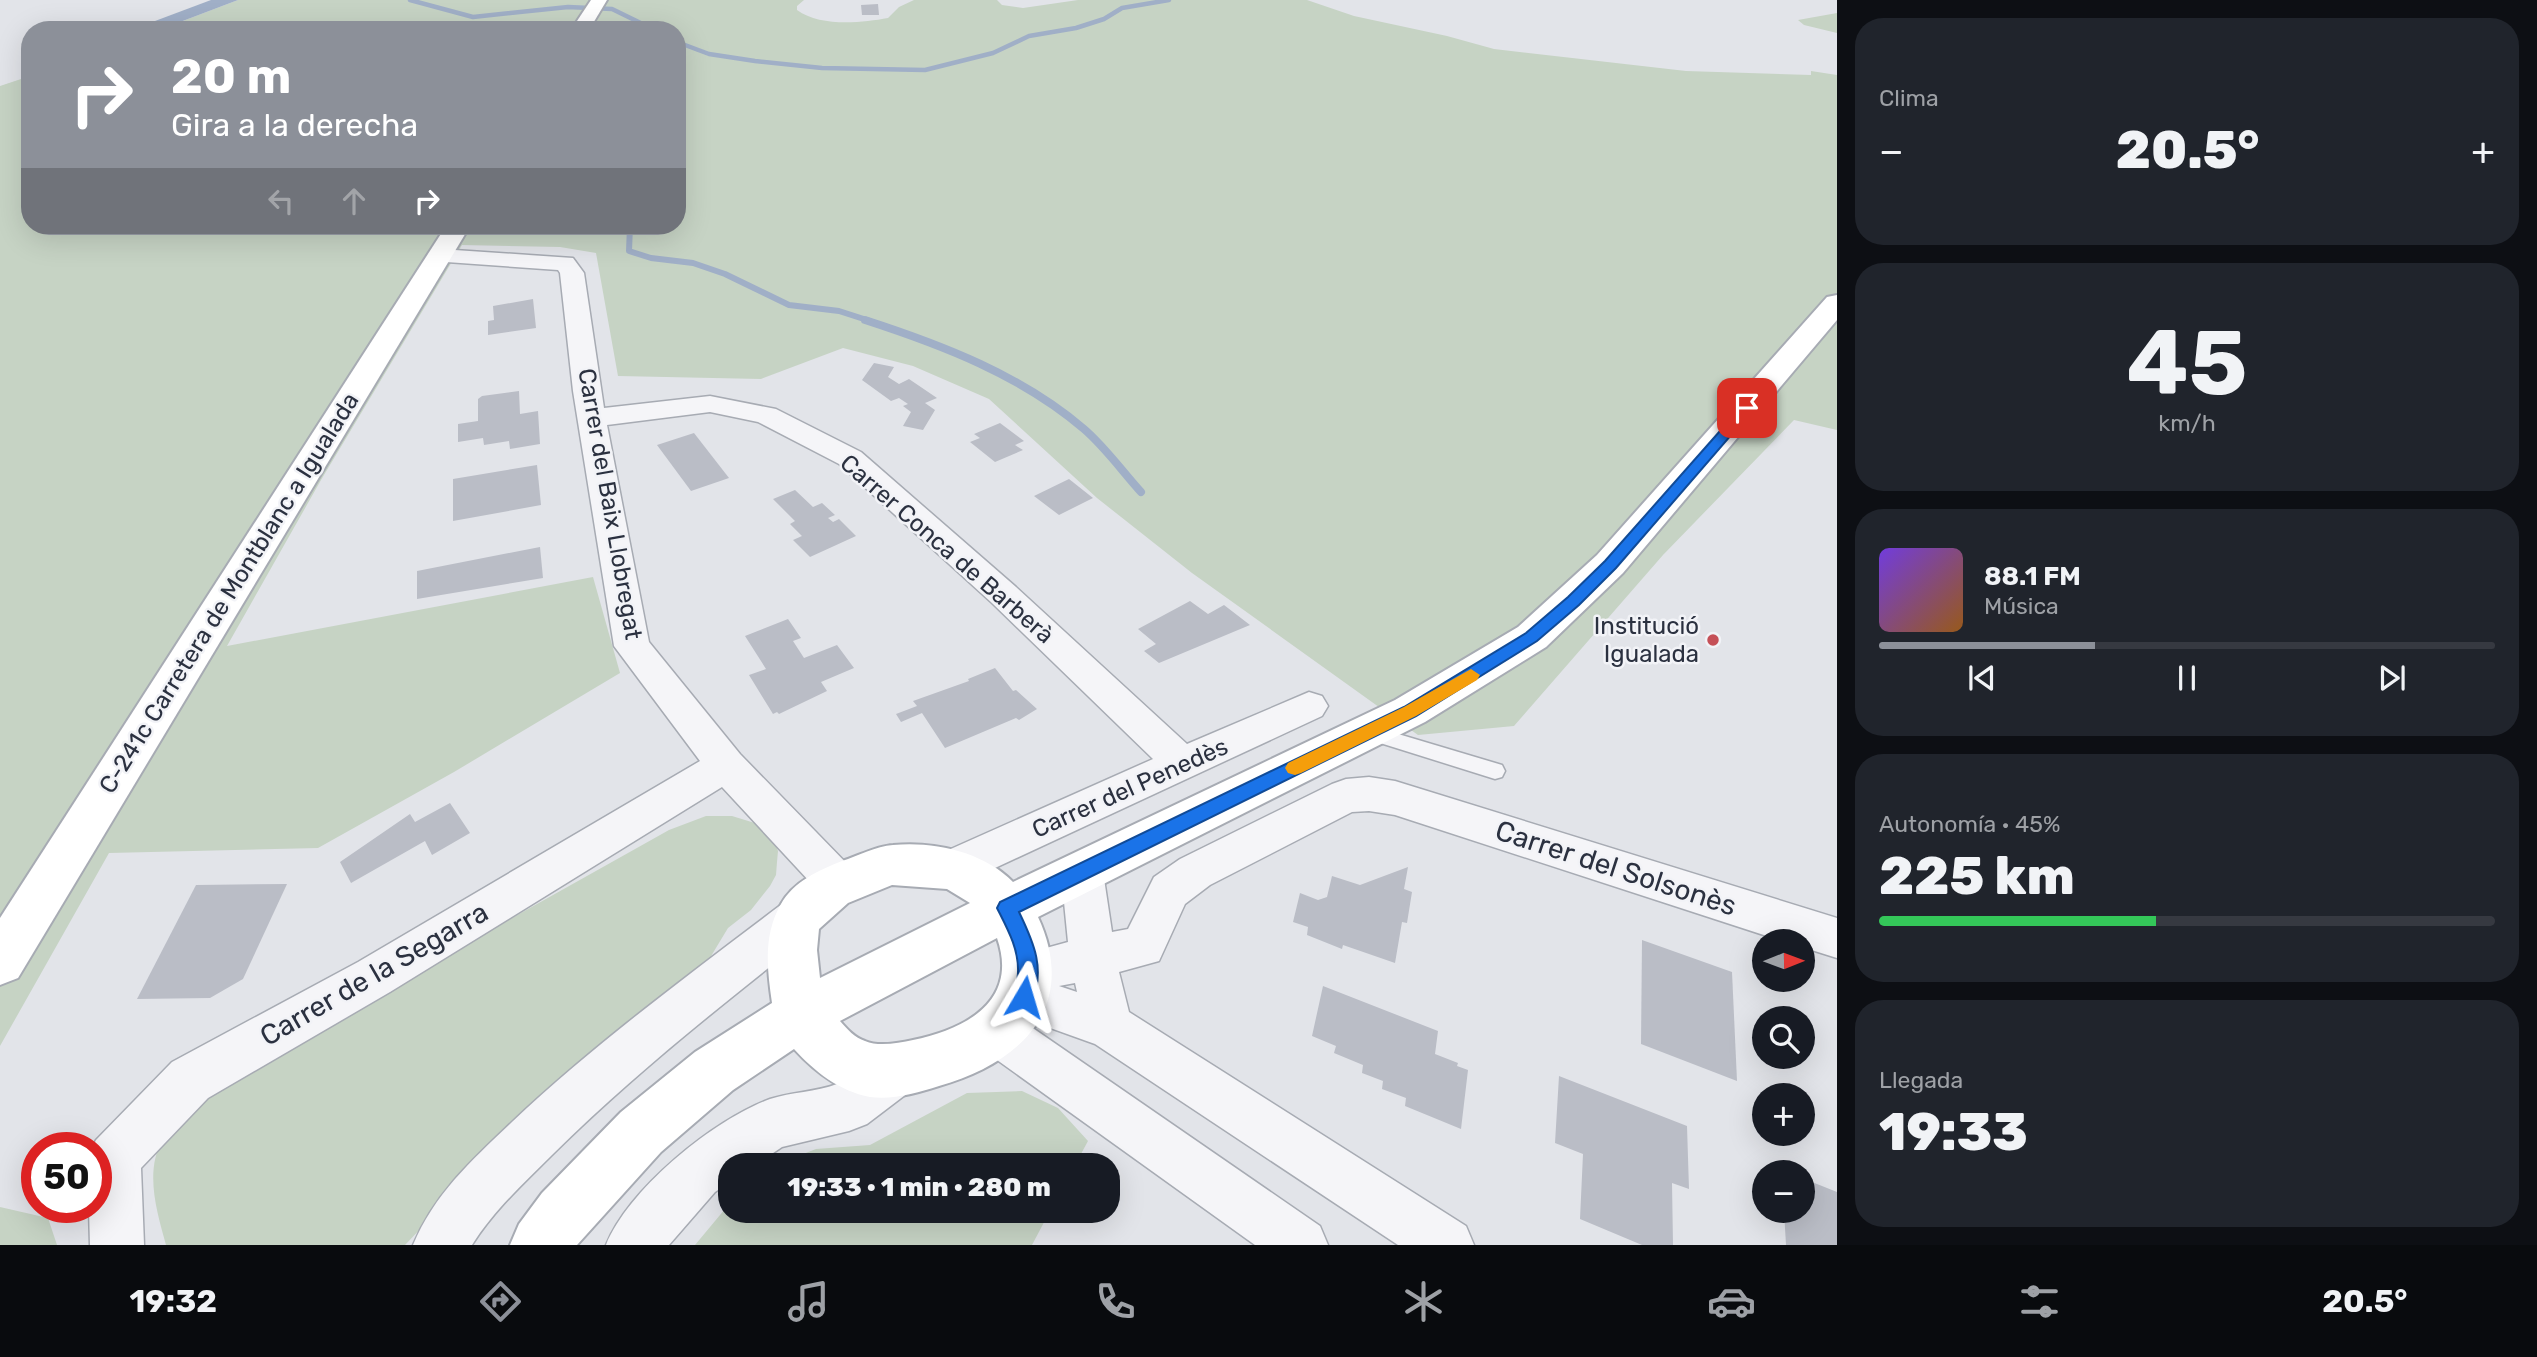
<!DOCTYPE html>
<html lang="es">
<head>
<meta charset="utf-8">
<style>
  body { margin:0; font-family:Rubik,sans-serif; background:#20242c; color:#f1f3f6; height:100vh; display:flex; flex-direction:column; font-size:26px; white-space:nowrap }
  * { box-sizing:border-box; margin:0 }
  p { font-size:23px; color:#9ea1a6 }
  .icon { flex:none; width:38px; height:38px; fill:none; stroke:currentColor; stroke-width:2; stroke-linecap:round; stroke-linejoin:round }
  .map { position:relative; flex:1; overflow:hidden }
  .side { display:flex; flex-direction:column; gap:18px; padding:18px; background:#0d0f14; width:700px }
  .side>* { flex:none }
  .banner { position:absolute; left:21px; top:21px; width:665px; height:214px; border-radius:28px; box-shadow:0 7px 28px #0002; background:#8c9099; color:#fff; overflow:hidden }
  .needle { width:46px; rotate:89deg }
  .controls { position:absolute; left:1752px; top:929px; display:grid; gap:14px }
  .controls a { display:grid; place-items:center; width:63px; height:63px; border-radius:50%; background:#171b24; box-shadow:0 7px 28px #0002; font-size:35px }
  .speed { position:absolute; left:21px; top:1132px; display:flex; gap:14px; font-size:35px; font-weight:700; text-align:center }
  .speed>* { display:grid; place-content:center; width:91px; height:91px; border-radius:50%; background:#171b24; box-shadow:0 7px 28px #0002; line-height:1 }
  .speed .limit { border:10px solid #d22; background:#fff; color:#111 }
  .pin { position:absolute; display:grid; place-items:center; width:60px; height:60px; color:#fff; margin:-30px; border-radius:14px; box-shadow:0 4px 10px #0006 }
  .me { position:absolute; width:77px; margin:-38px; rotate:7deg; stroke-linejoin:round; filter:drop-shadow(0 0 5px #0008) }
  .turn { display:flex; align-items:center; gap:24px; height:147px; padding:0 35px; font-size:32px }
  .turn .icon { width:91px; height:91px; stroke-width:2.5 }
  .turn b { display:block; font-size:49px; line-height:60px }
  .lanes { display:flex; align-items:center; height:66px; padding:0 35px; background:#0003; justify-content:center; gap:35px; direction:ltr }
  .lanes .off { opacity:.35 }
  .big { font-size:52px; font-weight:800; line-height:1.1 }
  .side .tile { flex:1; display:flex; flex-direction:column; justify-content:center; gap:10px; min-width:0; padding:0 24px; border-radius:28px; background:#20242c }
  .side .dial { align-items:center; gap:0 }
  .dial b { font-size:91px; line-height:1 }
  .song { display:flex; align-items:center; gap:21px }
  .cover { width:84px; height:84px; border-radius:10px; background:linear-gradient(135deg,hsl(260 70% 55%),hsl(30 70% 35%)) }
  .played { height:7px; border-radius:4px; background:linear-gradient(90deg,#8c9099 35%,#363941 35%) }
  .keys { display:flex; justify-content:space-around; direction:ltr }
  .heat { display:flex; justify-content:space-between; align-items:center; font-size:38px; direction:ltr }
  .charge { height:10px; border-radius:5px; background:linear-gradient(90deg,#34c759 45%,#363941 0) }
  .trip { position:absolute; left:718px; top:1153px; width:402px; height:70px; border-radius:28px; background:#171b24; box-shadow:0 7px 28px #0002; font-weight:800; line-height:70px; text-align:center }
  .menu { display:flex; height:112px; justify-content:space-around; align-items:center; background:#090b0e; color:#9ea1a6 }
  .menu .icon { width:49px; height:49px }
  .menu .current { color:#8c9099 }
  .menu b { font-size:32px; color:#f1f3f6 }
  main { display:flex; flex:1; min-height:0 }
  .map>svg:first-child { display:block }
  .green { fill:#c6d3c4 }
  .water { fill:#a0afc7 }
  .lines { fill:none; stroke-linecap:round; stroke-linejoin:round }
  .stream-far2 { stroke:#a0afc7; stroke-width:4.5 }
  .stream-far1 { stroke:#a0afc7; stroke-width:6 }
  .stream { stroke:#a0afc7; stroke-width:8 }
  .building { fill:#babdc6 }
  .service-casing { stroke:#a7abb3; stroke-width:3 }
  .minor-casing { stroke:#a7abb3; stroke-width:3 }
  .secondary-casing { stroke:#a7abb3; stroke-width:4 }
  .service { fill:#f5f5f8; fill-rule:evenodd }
  .minor { fill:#f5f5f8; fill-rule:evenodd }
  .secondary { fill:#fff; fill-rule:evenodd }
  .route { fill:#1a73e8; stroke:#114b97; stroke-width:2 }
  .slow { fill:#f59e0b }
  .poi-dot { fill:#c55057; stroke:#f2f3f7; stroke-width:2.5 }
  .labels { text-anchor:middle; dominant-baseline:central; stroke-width:5; stroke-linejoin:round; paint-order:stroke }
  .street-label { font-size:24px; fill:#2b3140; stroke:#f2f3f7 }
  .poi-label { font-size:24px; fill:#2b3140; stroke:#f2f3f7; text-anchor:end }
  .near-street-label { font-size:28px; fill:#2b3140; stroke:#f2f3f7 }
</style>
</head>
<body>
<main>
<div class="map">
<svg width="1837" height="1245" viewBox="0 0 1837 1245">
  <rect width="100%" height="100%" fill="#e2e4e9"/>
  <g class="green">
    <path d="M238,0h566l-7,6v4c23,17 64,13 91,8l11,-11 15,-7h83l5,5 21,3 55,-8h229l47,16 93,20 47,13 192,22 125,4v-4l26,4v355l-43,-10 -131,135 -149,171 -96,9 -226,-162 -95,-75 -108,-99 -76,-33 -70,-18 -82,31 -143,-3 -22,-123 -36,-6 -98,-2 -141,235 -94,166 366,-69 27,96 -166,99 -136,76 -209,5 -109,193v-960l30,-10v150h647v-196h-518z"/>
    <path d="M1837,13v20l-33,-8 -6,-5z"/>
    <path d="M706,816h26l26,8 16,16 4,11 -1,11 -1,13 -6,11 -19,24 -23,18 -35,58 -141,105 -147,154h-239c-9,-33 -22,-74 -3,-106 9,-17 26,-32 38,-47l468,-262z"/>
    <path d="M1022,1091l36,17 30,33 -13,24h-300l41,-16 54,-4 97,-52z"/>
    <path d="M730,1203v8h320l-18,34h-337z"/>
    <path d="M0,1207l48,11 9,27h-57z"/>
  </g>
  <path class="water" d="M211,0h27l-79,30h-28z"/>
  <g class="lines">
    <g class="stream-far2">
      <path d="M410,0l63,17 95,-10 44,2 43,21"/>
      <path d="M677,42l32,12 46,7 67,7 103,2 68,-17 36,-17 47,-8 28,-9 18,-11 47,-8"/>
    </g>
    <path class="stream-far1" d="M630,226l-1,25 22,7 42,5 32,11 64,31 50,6 31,10"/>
    <path class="stream" d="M865,320c77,25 156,55 219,109 21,18 38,42 57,63"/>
  </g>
  <g class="building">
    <path d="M878,4l1,11h-17l-1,-10z"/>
    <path d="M533,299l3,29 -48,7v-14l6,-1 -1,-14z"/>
    <path d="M874,363l20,4 -6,10 11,7 10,-5 28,19 -12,5 10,7 -12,20 -20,-4 8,-14 -8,-6 5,-2 -9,-6 -8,3 -29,-21z"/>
    <path d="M519,391l1,23 18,-3 2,33 -30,5 -1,-8 -25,4 -1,-7 -25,4v-18l20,-3v-22l4,-3z"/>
    <path d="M1000,423l24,18 -9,4 8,5 -28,12 -25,-20 10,-4 -6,-4z"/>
    <path d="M694,433l35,45 -38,13 -34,-46z"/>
    <path d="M537,465l4,40 -88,16v-42z"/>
    <path d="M1069,479l24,19 -34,17 -25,-19z"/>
    <path d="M795,490l18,17 9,-4 13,12 -7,3 5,4 6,-3 17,17 -46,21 -17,-17 9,-4 -12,-12 5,-3 -22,-22z"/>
    <path d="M540,547l3,31 -126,21v-28z"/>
    <path d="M1190,601l18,13 16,-9 26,20 -91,38 -15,-12 12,-7 -18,-15z"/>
    <path d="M788,619l13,19 -8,3 11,17 33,-13 17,23 -33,14 6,9 -48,23 -2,-2 -4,2 -24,-39 17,-6 -21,-33z"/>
    <path d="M995,668l18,23 3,-1 21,19 -18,11 -3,-2 -71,30 -23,-35 -21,9 -5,-8 21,-8 -4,-5 56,-20 -1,-2z"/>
    <path d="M450,803l20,30 -38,22 -7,-14 -74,42 -11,-21 70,-48 5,8z"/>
    <path d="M1408,867l-4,22 8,3 -5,31 -5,-1 -7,41 -52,-18 -1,4 -35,-14 1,-8 -15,-5 7,-29 18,7 9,-3 5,-21 28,9z"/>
    <path d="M287,884l-44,95 -33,19 -73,1 59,-114z"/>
    <path d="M1642,940l90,32 5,109 -96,-37z"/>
    <path d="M1323,986l115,45 -3,23 23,9 -1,3 11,4 -7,59 -56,-23 1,-8 -24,-9 1,-8 -21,-8 1,-8 -29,-12 2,-7 -24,-10z"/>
    <path d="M1559,1076l128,50 2,63 -17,-6 1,62h-31l-62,-26 3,-65 -28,-11z"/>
    <path d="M1802,1178l35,14v53h-51l-2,-34h18z"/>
  </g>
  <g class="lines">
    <g class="service-casing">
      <path id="service" d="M1368,725l134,40 3,6 -3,6 -7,2 -134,-42 -3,-5 3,-5z"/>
    </g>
    <g class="minor-casing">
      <g id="minor">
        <path d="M440,249l133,9 11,15 20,135 106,-12 66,13 85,43 155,135 171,157 122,-52 13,4 6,10 -6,10 -357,166 -15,6 -15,-6 -6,-13 6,-13 218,-97 -161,-156 -153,-139 -81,-42 -48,-10 -103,13 42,217 91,112 113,116 7,13 -7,13 -15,6 -15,-6 -101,-109 -332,205 -182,106 -67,70 3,77h-54l-1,-37h7v-60h-4l4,-8 76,-78 186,-100 342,-201 -86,-115 -41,-255 -13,-118 -2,-3 -126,-9 -4,-5 4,-5z"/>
        <path d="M1369,777l26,4 442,137v40l-35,-11v-5h-17l-390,-127 -26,-4 -17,1 -142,73 -25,19 -26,57 -40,11 10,40 337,214 8,19h-76l-303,-201 -81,-29 306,211 8,19h-73l-276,-198 -7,-16 7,-16 17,-7 11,4 -6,-15 9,-17 -4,-8 7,-15 55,-15 -7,-70 6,-13 15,-6 15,6 6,13 9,60 16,-3 26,-52 26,-18 152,-75 14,-5zM1075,983l2,9 -18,-6z"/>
        <path d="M798,898l16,6 6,14 -6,14c-90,71 -179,141 -261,222 -29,29 -59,56 -81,91h-59c21,-51 60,-86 99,-123 85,-80 178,-148 270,-218z"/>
        <path d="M896,1047l17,8 8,17 -8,17 -46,35 -18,7 -67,16 -28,19h-24v16l-15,10 -46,53h-63c23,-56 107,-125 164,-146 21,-7 46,-7 67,-15 21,-9 37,-28 59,-37z"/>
      </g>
    </g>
    <g class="secondary-casing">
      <g id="secondary">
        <path d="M591,0h16l-18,30h-18z"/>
        <path d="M446,226h24l-452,752 -18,7v-67z"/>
        <path d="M1837,295v25l-214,253 -77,74 -121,75 -387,195c41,89 -15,145 -99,169 -22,7 -46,14 -69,11 -31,-6 -55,-25 -76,-48l-61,41 -72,62 -84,93h-67l9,-21 23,-31 79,-81 74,-60 77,-49c-5,-34 -9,-68 9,-99 12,-22 38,-34 61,-43 16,-5 34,-15 51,-16 41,-4 91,7 120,37l382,-182 123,-73 79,-72 230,-258zM892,885l55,4 23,14 -150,75 -3,-28 2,-21 29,-26zM997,938c22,63 -31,91 -84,102 -15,3 -34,7 -48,1 -10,-3 -18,-12 -25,-20z"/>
      </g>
    </g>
    <use href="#service" class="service"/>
    <use href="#minor" class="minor"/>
    <use href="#secondary" class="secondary"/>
  </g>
  <path class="route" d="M1747,404l5,1v6l-136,157 -37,37 -42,36 -121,75 -397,196c15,31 27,58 12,92l-7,3 -8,-3c-5,-11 2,-20 2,-32 1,-23 -11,-44 -21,-64l3,-6 404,-195 122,-74 42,-36 37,-36 138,-156z"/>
  <path class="slow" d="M1471,669l9,6 -3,5 -61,36 -115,57 -6,2 -7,-2 -3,-5 3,-5 116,-56z"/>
  <circle class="poi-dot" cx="1713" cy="640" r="7"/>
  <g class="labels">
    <g class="street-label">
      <text transform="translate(610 504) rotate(80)">Carrer del Baix Llobregat</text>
      <text transform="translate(947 549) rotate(41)">Carrer Conca de Barberà</text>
      <text transform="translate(229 593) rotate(-58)">C-241c Carretera de Montblanc a Igualada</text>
      <text transform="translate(1130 788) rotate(-24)">Carrer del Penedès</text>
    </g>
    <g class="poi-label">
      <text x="1699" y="626">Institució<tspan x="1699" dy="28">Igualada</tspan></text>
    </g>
    <g class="near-street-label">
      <text transform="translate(1616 868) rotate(18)">Carrer del Solsonès</text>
      <text transform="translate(374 974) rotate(-30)">Carrer de la Segarra</text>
    </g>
  </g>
</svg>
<div class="controls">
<a><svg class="needle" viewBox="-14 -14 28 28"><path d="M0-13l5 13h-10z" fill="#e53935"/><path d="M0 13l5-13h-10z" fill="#9ea1a6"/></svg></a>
<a><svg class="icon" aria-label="search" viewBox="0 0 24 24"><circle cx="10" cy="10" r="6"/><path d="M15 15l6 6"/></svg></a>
<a>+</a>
<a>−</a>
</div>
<div class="speed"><div class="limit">50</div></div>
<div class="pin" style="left:1747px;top:408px;background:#d93025"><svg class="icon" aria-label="arrive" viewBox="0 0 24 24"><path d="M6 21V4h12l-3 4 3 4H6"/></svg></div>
<svg class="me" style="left:1024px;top:997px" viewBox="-20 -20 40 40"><path d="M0-17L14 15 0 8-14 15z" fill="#1a73e8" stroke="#fff" stroke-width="4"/></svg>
<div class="trip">19:33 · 1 min · 280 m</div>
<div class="banner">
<div class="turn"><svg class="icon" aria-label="right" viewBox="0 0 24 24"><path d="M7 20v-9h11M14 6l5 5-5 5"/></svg><div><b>20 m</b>Gira a la derecha</div></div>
<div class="lanes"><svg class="icon off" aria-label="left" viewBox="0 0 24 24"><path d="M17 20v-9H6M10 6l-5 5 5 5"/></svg><svg class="icon off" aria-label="ahead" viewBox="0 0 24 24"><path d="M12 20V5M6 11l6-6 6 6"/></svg><svg class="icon" aria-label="right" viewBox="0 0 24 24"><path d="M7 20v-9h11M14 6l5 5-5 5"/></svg></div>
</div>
</div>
<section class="side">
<div class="tile"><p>Clima</p>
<div class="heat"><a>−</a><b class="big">20.5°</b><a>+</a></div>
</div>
<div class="tile dial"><b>45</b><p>km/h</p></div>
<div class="tile">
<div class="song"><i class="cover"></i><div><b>88.1 FM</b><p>Música</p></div></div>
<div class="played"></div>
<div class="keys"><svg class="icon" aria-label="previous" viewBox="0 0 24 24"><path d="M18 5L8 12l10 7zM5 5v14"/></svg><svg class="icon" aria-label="pause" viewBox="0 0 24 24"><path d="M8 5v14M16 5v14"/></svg><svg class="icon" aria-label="next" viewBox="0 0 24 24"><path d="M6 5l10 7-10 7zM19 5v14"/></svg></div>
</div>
<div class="tile"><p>Autonomía · 45%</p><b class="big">225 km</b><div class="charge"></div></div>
<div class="tile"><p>Llegada</p><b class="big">19:33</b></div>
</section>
</main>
<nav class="menu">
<b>19:32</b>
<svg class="icon current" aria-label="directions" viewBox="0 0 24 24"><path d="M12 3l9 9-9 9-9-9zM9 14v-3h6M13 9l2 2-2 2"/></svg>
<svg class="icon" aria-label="music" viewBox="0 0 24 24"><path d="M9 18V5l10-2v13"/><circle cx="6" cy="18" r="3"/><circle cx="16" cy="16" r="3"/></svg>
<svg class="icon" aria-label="phone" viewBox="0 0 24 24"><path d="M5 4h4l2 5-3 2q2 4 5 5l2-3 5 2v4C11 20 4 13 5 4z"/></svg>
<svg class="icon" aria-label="climate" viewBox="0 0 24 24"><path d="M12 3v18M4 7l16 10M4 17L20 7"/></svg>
<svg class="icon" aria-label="car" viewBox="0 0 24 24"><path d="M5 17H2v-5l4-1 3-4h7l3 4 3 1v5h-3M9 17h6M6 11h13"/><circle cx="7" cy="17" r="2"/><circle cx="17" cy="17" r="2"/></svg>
<svg class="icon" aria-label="filters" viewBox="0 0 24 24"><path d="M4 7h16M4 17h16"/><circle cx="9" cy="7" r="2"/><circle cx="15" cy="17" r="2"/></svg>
<b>20.5°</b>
</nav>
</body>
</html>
